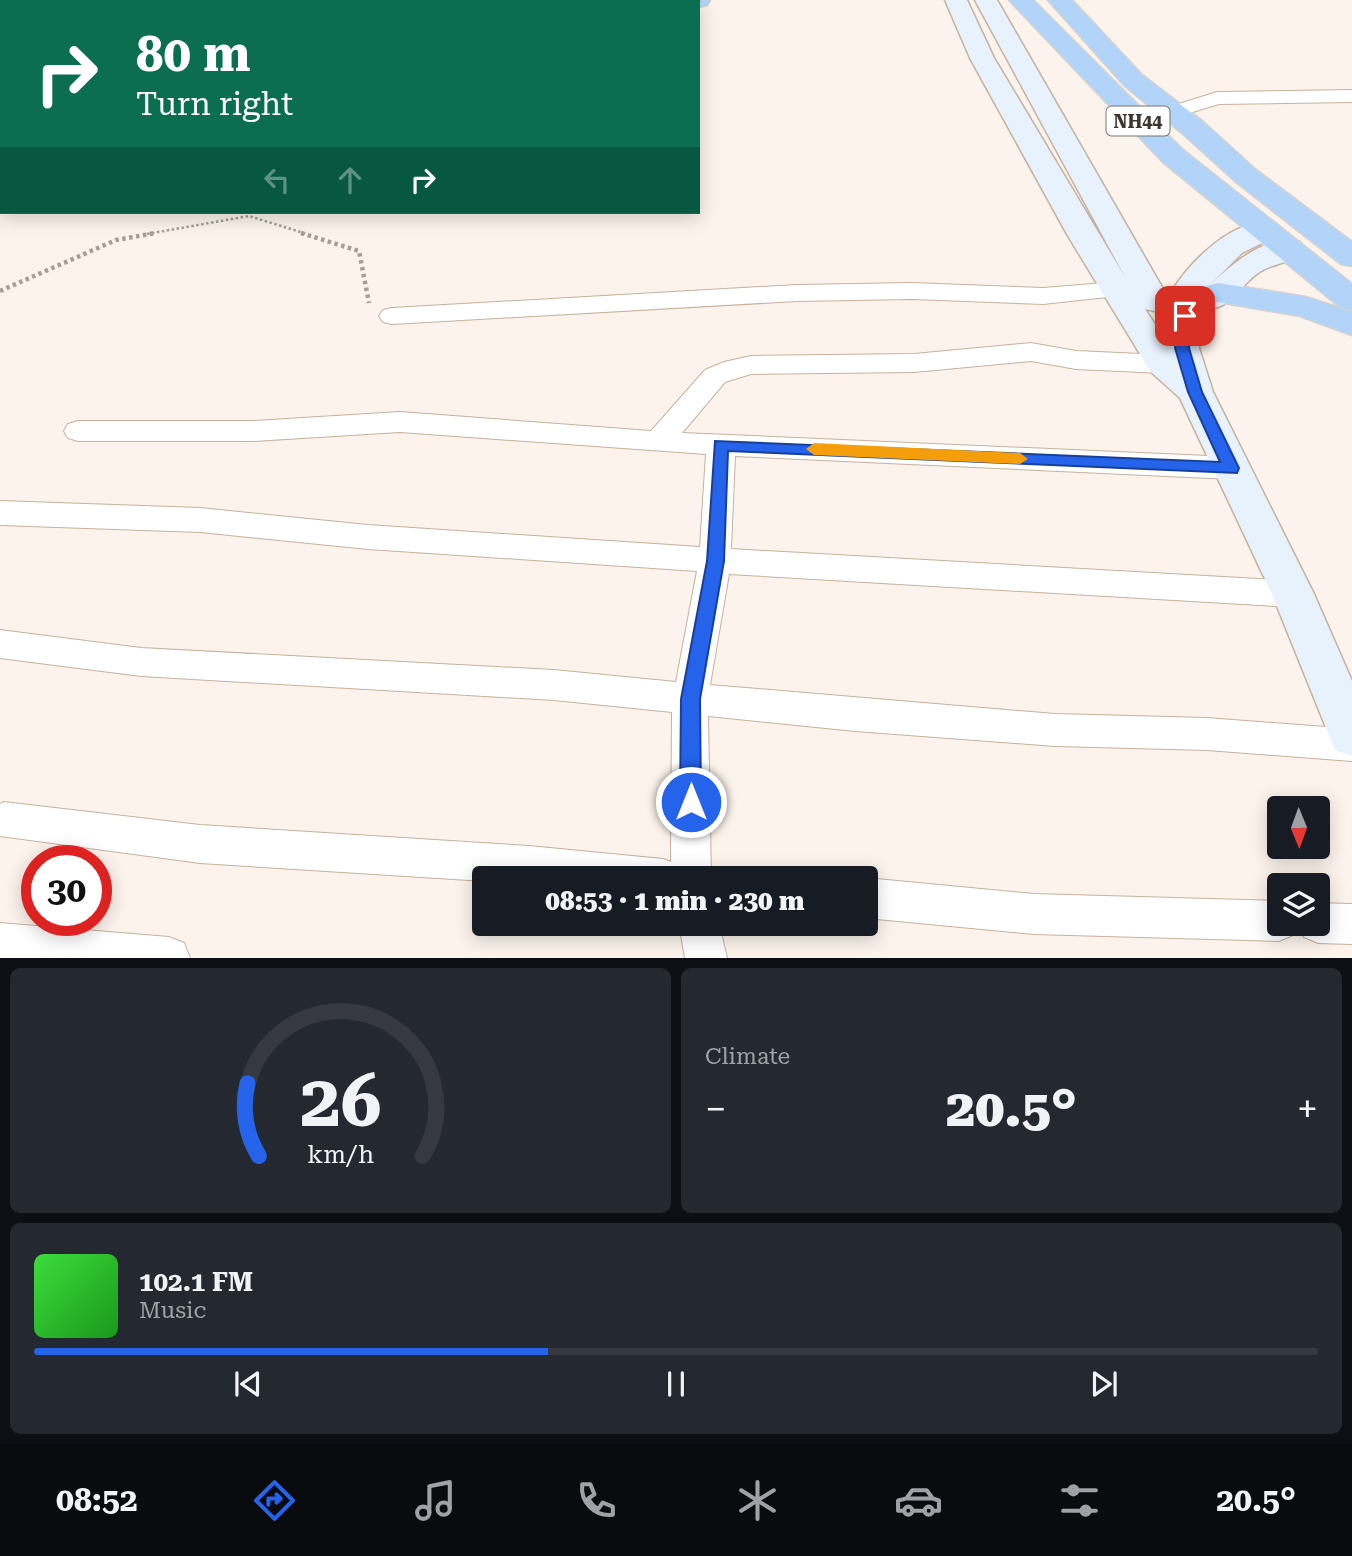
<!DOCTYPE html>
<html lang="en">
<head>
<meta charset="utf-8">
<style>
  body { margin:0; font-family:"Roboto Serif",serif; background:#242831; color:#f1f3f6; height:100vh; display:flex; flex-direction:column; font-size:26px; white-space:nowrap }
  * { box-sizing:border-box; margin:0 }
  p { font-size:23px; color:#9ea1a6 }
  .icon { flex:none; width:38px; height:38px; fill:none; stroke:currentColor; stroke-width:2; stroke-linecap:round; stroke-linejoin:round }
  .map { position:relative; height:958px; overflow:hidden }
  .details { display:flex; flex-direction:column; gap:10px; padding:10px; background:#0d0f14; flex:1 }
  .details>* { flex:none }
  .top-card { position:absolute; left:0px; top:0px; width:700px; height:214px; box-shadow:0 4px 18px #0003; background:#0b6e4f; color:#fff; overflow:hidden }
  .needle { width:46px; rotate:179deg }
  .controls { position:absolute; left:1267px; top:796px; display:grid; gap:14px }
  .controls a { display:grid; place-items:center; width:63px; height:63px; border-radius:7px; background:#171b24; box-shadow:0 4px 18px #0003; font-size:35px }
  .speed { position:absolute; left:21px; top:845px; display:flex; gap:14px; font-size:35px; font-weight:700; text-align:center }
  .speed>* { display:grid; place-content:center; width:91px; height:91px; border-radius:50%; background:#171b24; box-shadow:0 4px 18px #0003; line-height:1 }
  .speed .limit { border:10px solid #d22; background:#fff; color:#111 }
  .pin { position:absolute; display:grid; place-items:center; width:60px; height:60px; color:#fff; margin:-30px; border-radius:14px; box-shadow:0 4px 10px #0006 }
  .me { position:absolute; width:77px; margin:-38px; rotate:0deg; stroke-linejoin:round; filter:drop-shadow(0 0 5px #0008) }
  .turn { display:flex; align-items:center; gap:24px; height:147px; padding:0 21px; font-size:32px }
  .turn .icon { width:91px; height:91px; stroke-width:2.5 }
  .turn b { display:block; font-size:49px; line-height:60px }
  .lanes { display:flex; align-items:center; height:66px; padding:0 21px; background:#0003; justify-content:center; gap:35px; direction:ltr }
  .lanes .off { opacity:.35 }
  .big { font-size:52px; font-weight:800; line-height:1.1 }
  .details .widget { flex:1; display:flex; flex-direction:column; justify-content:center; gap:10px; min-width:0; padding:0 24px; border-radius:10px; background:#242831 }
  .details .dial { align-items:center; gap:0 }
  .dial svg { height:182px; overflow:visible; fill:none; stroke:#363941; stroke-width:7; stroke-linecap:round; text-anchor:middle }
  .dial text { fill:#f1f3f6; stroke:none }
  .song { display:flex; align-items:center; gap:21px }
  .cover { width:84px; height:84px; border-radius:10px; background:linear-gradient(135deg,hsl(120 70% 55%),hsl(120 70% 35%)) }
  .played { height:7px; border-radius:4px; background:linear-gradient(90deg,#2563eb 40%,#363941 40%) }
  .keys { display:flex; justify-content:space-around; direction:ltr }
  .heat { display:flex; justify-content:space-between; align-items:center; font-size:38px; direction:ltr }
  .details .tiles { flex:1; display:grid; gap:10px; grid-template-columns:1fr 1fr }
  .widget:last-child { grid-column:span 2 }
  .trip { position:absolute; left:472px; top:866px; width:406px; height:70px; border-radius:7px; background:#171b24; box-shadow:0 4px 18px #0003; font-weight:800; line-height:70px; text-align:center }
  .tabs { display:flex; height:112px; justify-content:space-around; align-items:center; background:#090b0e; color:#9ea1a6 }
  .tabs .icon { width:49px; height:49px }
  .tabs .current { color:#2563eb }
  .tabs b { font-size:32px; color:#f1f3f6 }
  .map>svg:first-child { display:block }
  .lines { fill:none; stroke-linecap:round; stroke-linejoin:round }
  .street-casing { stroke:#c4b19e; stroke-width:2 }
  .secondary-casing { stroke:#c4b19e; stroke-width:3 }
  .highway-casing { stroke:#d4d3d1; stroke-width:3 }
  .path-far1 { stroke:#a59e96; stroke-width:2.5; stroke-dasharray:2.5 2.5; stroke-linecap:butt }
  .path { stroke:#a59e96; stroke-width:4.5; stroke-dasharray:3.5 3.5; stroke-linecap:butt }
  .street { fill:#fff; fill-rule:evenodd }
  .secondary { fill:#e8f2fd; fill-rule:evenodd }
  .highway { fill:#b3d4f9; fill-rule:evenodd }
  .route { fill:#2563eb; stroke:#184099; stroke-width:2 }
  .slow { fill:#f59e0b }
  .labels { text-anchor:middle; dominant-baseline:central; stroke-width:7; stroke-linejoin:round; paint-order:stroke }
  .shield { fill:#fff; stroke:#77726d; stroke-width:2 }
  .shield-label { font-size:18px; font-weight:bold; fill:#3d362e }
</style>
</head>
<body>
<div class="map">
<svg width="1352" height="958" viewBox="0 0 1352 958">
  <rect width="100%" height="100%" fill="#fcf4ec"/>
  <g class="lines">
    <g class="street-casing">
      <g id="street">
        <path d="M1352,90v12l-133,2 -46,14 -7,-2 -3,-4 3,-4 51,-16z"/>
        <path d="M1117,282l9,3 4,5 -4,5 -83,9 -131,-5 -115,2 -405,23 -9,-2 -4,-6 4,-6 9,-2 405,-23 115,-2 131,5z"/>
        <path d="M1031,343l45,8 87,4 10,3 3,6 -3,6 -10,3 -87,-4 -45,-8 -117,11 -163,2 -26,8 -43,51 549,24 10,3 5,8 -5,8 -10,3 -496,-23 -4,93 562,32 12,4 4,9 -4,9 -12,4 -564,-33 -19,111 345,29 152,4 145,11v32l-145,-11 -152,-4 -200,-15 -147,-15 3,162h-226v3l-285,-18 -200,-27v-32l4,-2 196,23 329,21 134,13 8,3 1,-150 -118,-12 -413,-24 -141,-18v-28l141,18 413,22 122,12 21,-111 -329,-22 -168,-17 -200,-7v-24l200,7 168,17 332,22 6,-93 -306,-22 -146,9h-176l-10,-3 -4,-7 4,-7 10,-3h176l146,-9 251,19 54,-61 19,-8 27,-6 163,-2z"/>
        <path d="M865,878h1l168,16 245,7v23h39v-21l34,1v40l-34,-1 -14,-6 -6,-13 -5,11 -14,6 -245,-7 -168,-16z"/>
        <path d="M0,923l169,14 15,6 6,15h-190z"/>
        <path d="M679,924h40l8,34h-42z"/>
      </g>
    </g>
    <g class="secondary-casing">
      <path id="secondary" d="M945,0h22l27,58 131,219 -150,-277h22l173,301 -4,7 -12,3 -9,-2 21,32 2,-25 12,-17 -7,-10c19,-29 64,-75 103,-65l4,6 -4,6 -34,17 -35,35c24,-23 57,-54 93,-46l5,7c-9,12 -27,14 -40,20 -24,11 -30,40 -59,40l-4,7 -3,32 14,44 101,202 38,87v75l-17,-6 -63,-156 -92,-196 -29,-26 -83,-136 -98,-178z"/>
    </g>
    <g class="highway-casing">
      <g id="highway">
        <path d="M588,0h28l-29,2z"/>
        <path d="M682,0h28l-3,5 -9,2v-5h-17z"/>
        <path d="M1009,0h24l150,150 169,134v26l-12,-3 -177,-145z"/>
        <path d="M1048,0h24l70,75 60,46 54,49 96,72v24l-11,-2 -105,-82 -54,-49 -58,-48z"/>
        <rect x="0" y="168" width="2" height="18"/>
        <path d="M1218,283l88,14 46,15v23l-52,-19 -93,-16 -5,-7 5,-7z"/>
      </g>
    </g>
    <path class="path-far1" d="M147,234l102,-18 58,18"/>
    <g class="path">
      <path d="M301,233l58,18 10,52"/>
      <path d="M0,291l116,-51 40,-7"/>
    </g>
    <use href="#street" class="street"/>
    <use href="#secondary" class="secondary"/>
    <use href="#highway" class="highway"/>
  </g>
  <path class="route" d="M1185,312l7,4 -3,32 13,44 37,76 -2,5 -509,-22 -4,110 -24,138 1,103 -3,6 -7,3 -8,-3 -3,-6 1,-103 26,-138 8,-120 505,21 -32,-70 -13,-44 4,-32z"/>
  <path class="slow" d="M814,443l206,10 8,6 -8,5 -206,-9 -8,-6z"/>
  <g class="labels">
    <rect class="shield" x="1106.5" y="106.5" width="63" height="29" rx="5"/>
    <g class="shield-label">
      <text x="1138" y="121">NH44</text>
    </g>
  </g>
</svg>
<div class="controls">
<a><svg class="needle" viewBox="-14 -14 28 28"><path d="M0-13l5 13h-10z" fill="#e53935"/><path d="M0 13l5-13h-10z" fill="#9ea1a6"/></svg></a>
<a><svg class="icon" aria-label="layers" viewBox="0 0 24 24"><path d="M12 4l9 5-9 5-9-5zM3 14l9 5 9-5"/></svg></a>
</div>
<div class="speed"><div class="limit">30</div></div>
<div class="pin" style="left:1185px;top:316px;background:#d93025"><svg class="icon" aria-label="arrive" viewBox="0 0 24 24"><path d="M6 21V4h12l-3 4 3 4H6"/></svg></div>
<svg class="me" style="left:691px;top:802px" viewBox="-20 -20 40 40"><circle r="17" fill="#2563eb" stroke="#fff" stroke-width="3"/><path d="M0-11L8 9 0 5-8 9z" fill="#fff"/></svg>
<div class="trip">08:53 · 1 min · 230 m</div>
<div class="top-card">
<div class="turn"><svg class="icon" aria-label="right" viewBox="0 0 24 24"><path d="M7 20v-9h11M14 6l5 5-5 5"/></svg><div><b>80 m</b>Turn right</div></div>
<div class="lanes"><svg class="icon off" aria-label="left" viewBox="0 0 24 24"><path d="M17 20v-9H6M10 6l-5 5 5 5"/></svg><svg class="icon off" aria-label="ahead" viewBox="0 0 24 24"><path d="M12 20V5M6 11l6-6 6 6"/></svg><svg class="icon" aria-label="right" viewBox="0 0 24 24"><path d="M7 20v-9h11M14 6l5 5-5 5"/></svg></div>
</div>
</div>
<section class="details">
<div class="tiles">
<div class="widget dial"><svg viewBox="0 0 100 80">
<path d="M14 69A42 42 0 1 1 86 69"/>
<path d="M14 69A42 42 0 0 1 9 37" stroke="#2563eb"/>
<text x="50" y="56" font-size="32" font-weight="700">26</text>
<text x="50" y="72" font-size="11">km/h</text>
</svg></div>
<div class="widget"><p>Climate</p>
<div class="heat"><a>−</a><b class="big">20.5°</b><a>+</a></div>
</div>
<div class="widget">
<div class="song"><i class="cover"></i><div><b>102.1 FM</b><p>Music</p></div></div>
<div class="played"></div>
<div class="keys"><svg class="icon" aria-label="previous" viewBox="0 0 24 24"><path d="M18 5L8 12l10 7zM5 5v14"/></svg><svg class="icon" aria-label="pause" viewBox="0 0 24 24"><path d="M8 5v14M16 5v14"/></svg><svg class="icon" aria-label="next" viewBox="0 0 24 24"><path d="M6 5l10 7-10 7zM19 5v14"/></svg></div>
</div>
</div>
</section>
<nav class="tabs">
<b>08:52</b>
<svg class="icon current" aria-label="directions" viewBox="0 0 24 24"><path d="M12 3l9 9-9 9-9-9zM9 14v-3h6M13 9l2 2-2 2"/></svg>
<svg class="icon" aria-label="music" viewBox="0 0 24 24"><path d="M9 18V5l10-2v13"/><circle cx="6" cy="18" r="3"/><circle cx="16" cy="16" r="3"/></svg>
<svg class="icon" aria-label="phone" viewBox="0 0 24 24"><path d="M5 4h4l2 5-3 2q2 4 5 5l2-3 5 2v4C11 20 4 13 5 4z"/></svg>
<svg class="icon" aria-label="climate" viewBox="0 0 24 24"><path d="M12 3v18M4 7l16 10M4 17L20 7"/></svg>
<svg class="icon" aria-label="car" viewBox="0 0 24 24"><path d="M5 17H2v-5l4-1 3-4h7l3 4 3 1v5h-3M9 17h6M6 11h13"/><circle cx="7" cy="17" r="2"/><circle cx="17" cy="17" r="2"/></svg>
<svg class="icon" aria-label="filters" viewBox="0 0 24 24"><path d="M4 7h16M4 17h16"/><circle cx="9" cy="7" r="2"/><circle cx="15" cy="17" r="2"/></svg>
<b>20.5°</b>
</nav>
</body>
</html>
